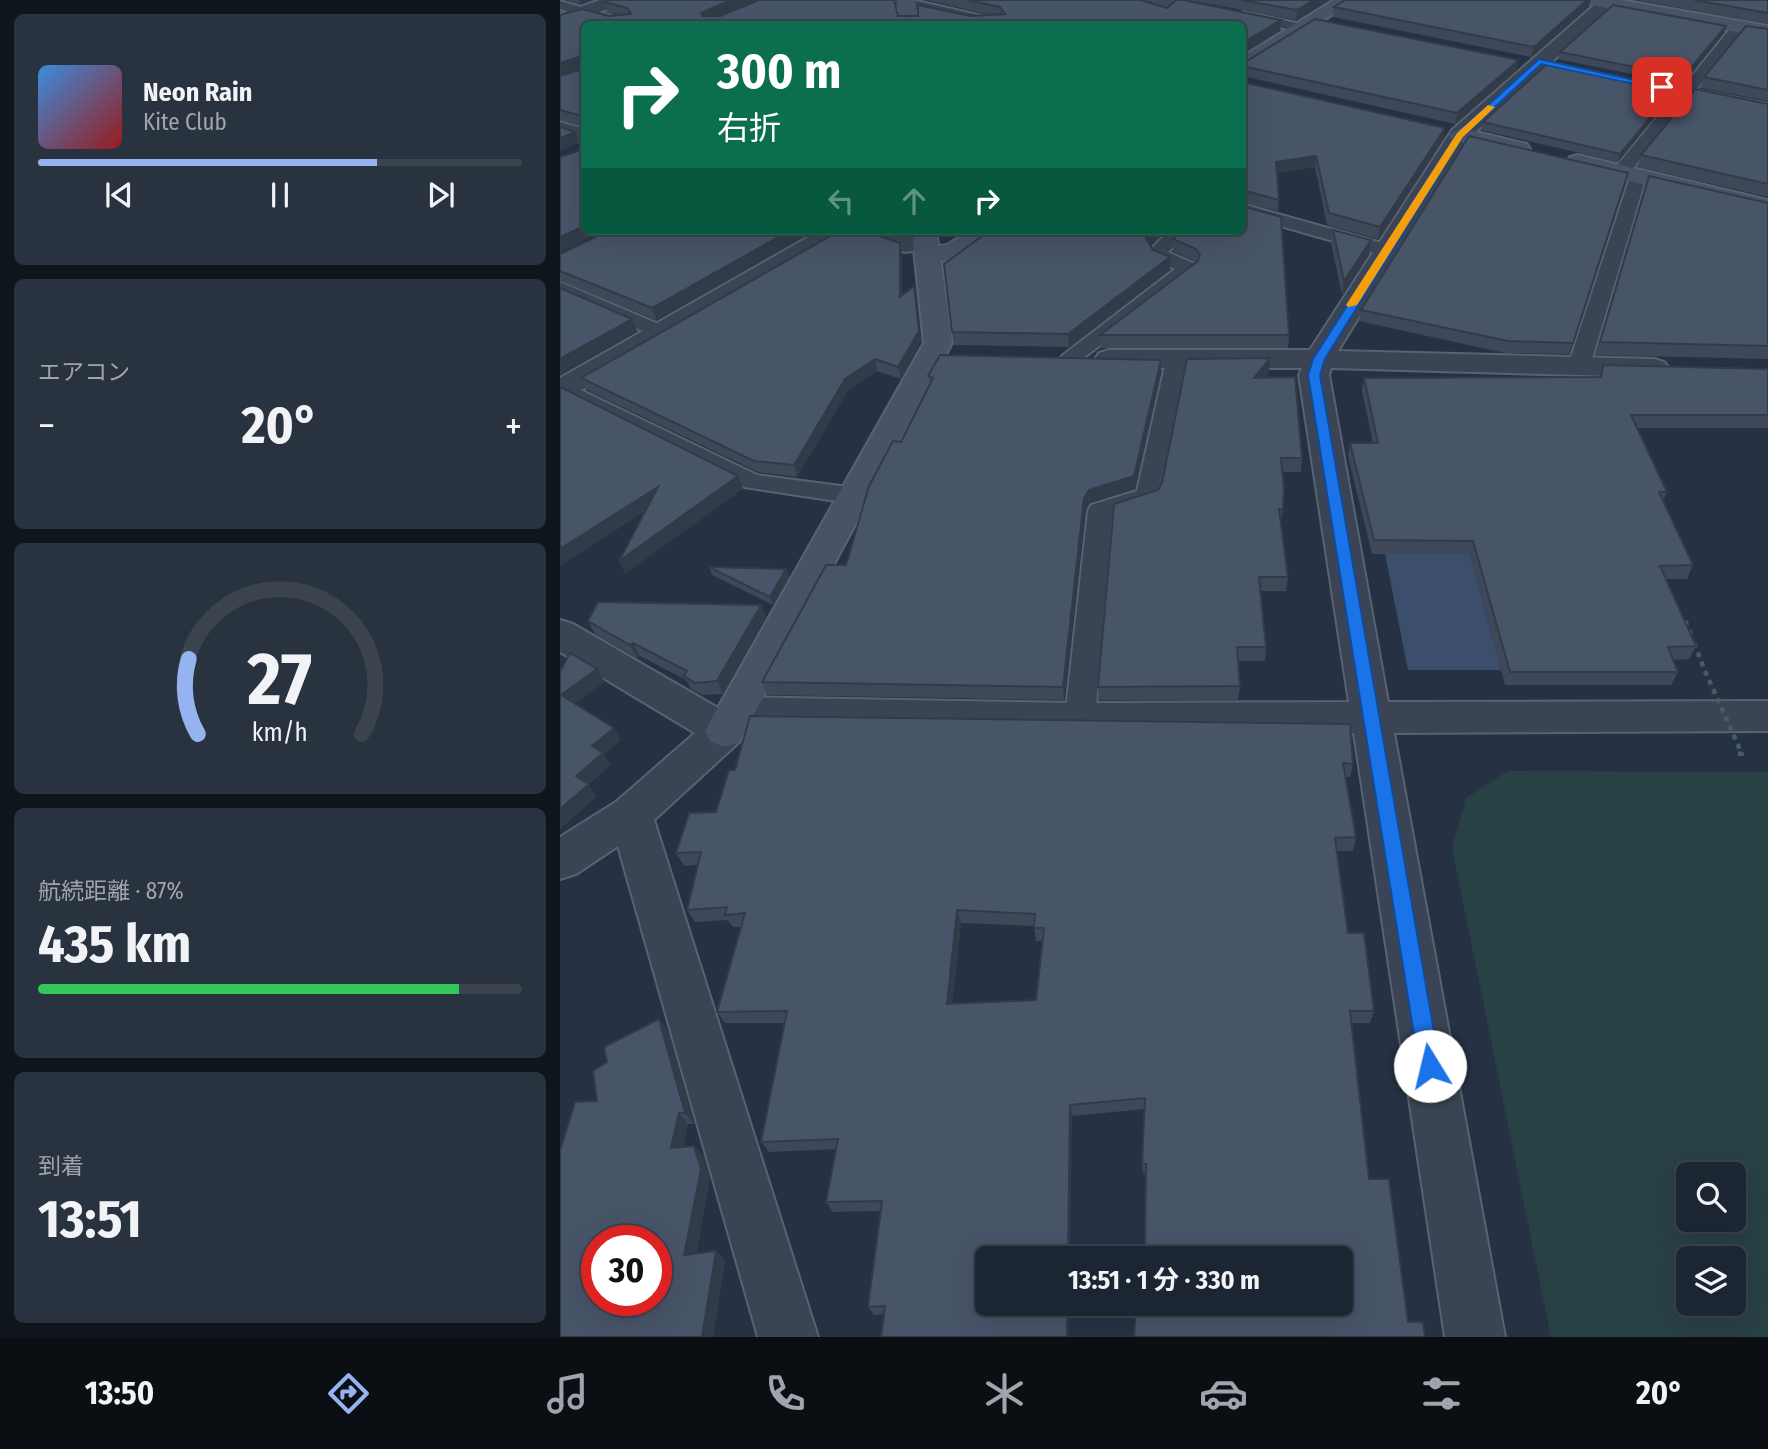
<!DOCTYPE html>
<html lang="ja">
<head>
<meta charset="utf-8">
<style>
  body { margin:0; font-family:"Fira Sans Condensed","Noto Sans JP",sans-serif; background:#29323f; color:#f1f3f6; height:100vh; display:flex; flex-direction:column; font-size:26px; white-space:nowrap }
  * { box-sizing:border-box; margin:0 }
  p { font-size:23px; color:#a0a5ac }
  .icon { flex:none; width:38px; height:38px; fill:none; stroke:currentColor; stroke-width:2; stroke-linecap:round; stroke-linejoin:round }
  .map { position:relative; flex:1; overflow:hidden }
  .drawer { display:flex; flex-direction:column; gap:14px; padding:14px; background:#0f151c; width:560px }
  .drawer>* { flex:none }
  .top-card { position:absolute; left:21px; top:21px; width:665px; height:214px; border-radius:10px; box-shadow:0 7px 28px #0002,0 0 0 2px #3a434e; background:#0b6e4f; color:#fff; overflow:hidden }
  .tools { position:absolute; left:1116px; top:1162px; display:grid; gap:14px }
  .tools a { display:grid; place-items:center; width:70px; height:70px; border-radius:10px; background:#1c2633; box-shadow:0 7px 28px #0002,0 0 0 2px #3a434e; font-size:35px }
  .speed { position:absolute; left:21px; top:1225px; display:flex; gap:14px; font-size:35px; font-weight:700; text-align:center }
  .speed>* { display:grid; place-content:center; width:91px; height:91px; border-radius:50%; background:#1c2633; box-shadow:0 7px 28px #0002,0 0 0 2px #3a434e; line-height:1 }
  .speed .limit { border:10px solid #d22; background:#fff; color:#111 }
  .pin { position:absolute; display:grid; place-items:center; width:60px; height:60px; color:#fff; margin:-30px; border-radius:14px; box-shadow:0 4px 10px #0006 }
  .me { position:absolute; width:77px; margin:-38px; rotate:351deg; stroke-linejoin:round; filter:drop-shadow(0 0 5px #0008) }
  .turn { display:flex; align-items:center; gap:24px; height:147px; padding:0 21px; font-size:32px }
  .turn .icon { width:91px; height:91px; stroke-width:2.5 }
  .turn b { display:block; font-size:49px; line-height:60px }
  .lanes { display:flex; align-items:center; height:66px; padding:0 21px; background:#0003; justify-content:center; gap:35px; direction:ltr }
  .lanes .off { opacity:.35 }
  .big { font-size:52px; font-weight:700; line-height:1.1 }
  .drawer .tile { flex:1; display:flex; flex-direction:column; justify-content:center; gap:10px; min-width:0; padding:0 24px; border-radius:10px; background:#29323f }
  .drawer .dial { align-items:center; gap:0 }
  .dial svg { height:182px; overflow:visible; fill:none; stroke:#3a434e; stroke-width:7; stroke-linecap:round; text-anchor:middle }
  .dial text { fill:#f1f3f6; stroke:none }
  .song { display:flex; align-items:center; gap:21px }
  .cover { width:84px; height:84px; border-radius:10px; background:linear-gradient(135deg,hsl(210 70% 55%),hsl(0 70% 35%)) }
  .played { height:7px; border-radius:4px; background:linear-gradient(90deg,#95b2f1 70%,#3a434e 70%) }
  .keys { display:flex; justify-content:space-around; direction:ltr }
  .heat { display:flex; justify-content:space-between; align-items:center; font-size:38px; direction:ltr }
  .charge { height:10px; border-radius:5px; background:linear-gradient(90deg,#34c759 87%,#3a434e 0) }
  .trip { position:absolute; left:415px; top:1246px; width:378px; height:70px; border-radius:10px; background:#1c2633; box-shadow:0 7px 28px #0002,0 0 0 2px #3a434e; font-weight:700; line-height:70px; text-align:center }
  .menu { display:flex; height:112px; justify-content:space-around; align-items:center; background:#0b0f14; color:#a0a5ac }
  .menu .icon { width:49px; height:49px }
  .menu .active { color:#95b2f1 }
  .menu b { font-size:32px; color:#f1f3f6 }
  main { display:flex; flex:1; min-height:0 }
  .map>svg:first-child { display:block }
  .green { fill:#284145; fill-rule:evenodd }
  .water { fill:#3b4f6d }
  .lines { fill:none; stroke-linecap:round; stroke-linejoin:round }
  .lane-casing { stroke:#596271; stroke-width:4 }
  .street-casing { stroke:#596271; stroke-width:4 }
  .secondary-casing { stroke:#596271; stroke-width:4 }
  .path { stroke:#465e61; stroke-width:4.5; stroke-dasharray:5 5; stroke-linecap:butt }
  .lane { fill:#3a4454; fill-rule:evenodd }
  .street { fill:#3a4454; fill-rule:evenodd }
  .secondary { fill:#485367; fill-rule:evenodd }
  .path-bridge { stroke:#465e61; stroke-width:4.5; stroke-dasharray:5 5; stroke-linecap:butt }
  .wall { fill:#3e4859; fill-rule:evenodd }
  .shaded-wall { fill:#323b49 }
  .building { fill:#485468; stroke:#323b49; stroke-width:2; fill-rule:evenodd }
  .route { fill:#1a73e8; stroke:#114b97; stroke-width:2 }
  .slow { fill:#f59e0b }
</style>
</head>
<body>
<main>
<section class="drawer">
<div class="tile">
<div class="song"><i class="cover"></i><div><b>Neon Rain</b><p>Kite Club</p></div></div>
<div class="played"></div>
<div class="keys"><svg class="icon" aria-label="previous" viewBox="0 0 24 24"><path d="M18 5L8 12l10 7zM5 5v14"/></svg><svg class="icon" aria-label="pause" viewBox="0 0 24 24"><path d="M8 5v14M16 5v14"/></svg><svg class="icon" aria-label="next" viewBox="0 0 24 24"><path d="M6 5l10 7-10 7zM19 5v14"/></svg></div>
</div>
<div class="tile"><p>エアコン</p>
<div class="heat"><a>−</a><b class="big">20°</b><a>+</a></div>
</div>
<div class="tile dial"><svg viewBox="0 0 100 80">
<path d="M14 69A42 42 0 1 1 86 69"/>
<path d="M14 69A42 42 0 0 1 10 36" stroke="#95b2f1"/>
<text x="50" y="56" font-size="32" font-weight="700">27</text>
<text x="50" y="72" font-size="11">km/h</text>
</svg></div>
<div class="tile"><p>航続距離 · 87%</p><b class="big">435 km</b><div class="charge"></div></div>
<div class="tile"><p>到着</p><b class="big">13:51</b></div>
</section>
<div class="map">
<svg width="1208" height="1337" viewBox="0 0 1208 1337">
  <rect width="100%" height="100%" fill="#263244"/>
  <path class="green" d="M948,771l260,1v565h-217l-99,-489 14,-50zM1129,1174h45v46h-45zM1129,1258h45v46h-45z"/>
  <path class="water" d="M825,554h85l31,116h-93z"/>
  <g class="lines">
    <g class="lane-casing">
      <g id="lane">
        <path d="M620,0h15l-41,24h-16z"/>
        <path d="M0,1l70,20 2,3h-20l-52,-15z"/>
        <path d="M683,12l58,12 7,4 -7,4 -63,-13 -2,-3z"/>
        <path d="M1174,24l12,3 -50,63 72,14v10l-78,-17 -63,79h-12v-8l61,-74 -43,-9v-6l50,8z"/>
        <path d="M1078,172l8,5 -56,189 -4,4h-14l-4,-4 62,-189z"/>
        <path d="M682,204l150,42 2,4 -9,6 -143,-41z"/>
        <path d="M609,231h20l-21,21 27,12 2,4 -2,4 -118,91h-14l-3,-4 3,-4 112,-86 -21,-9 -5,-9z"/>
        <path d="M0,282l108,46 3,4 -10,6 -7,-2 -94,-41z"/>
        <path d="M616,355l10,6 -26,135 -3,5 -45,15 -17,202 -5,8 -10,3 -10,-3 -5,-8 23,-207 3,-6 46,-14 29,-130z"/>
        <path d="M4,382l193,93 99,13 9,3 3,5 -3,5 -9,3 -112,-17 -184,-93v-11z"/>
      </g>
    </g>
    <g class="street-casing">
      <g id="street">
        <path d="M40,0h26l-3,4 -63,21v-11z"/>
        <path d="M321,0h32l87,20 3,4h-30l-89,-20z"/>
        <path d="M1040,0h19l-151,139 -130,212 316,8 10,3 5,6 -5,6 -10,3 -323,-9 -2,7 59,327 380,-1v30l-374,2 111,604h-60l-91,-604h-274l-337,-6 2,4 -6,11 -85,78 164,517h-60l-140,-491 -42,28 -16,5v-42l56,-35 79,-69 -135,-81v-32l13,4 145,84 4,-7 14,-4 344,6 269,-1 -50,-327 3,-7h-193l-10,-3 -4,-6 4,-6 10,-3h201l142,-220z"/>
        <path d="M0,122l24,7v13l-24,-7z"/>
        <path d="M259,231h30l-3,5 -275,160 -11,3v-21z"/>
        <path d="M294,231l71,4 9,3 4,5 -4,5 -29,4 -48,-16z"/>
      </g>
    </g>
    <g class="secondary-casing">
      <g id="secondary">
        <path d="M337,0h18l3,24h-18z"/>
        <path d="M774,0h21l-113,72v-15z"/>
        <path d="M1023,0h38l147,26v12l-176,-33z"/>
        <path d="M900,128l67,16 3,5 -11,7 -67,-16 -3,-5z"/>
        <path d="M1018,155l190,45v14l-198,-47 -3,-5 3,-5z"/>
        <path d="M352,231h24l2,15 9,-1 23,-14h29l-36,26 -22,4 11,82 -213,399 -14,5 -14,-5 -6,-11 6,-11 213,-377z"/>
      </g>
    </g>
    <g class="path">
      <path d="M1125,621l6,13"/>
      <path d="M1134,643l11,28"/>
    </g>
    <use href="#lane" class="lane"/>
    <use href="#street" class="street"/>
    <use href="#secondary" class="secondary"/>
    <path class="path-bridge" d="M1145,671l37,83 -9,-1"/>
  </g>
  <g class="wall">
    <path d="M6,0h26l-12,4z"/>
    <path d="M50,0h145l-36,16 40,-16h135l4,16h20v-11l53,11 20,-1 -65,-15h214l27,8 -25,-8h41l98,20 -1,10 -38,24v-30h-658v207h19l-43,21v-95l21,-7v-24l-21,-6v-44l22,-7v-1l-22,7v-60l22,-6 27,7 11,-1 -12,-3 -4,-10z"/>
    <path d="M628,0h141l-33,20z"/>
    <path d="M785,0h246l-2,6 -58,51 -198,-40 1,-10z"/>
    <path d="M1076,0h132v24z"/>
    <path d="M1166,26l-2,6 -43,52 -123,-25 2,-7z"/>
    <path d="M1208,29v72l-67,-13 3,-11z"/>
    <path d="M959,60l-3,11 -61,53 -213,-48v-12z"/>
    <path d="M682,82l201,58 -65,99 -51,-14 -12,-58 -38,6 2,27 -1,11 -36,-9z"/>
    <path d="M1111,97l-53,65 -137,-32 2,-8z"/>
    <path d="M1208,104v93l-130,-30 3,-12z"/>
    <path d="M1068,173l-59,181 -64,-1 -146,-32 2,-11z"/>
    <path d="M1089,176l119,27v156l-172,-4z"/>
    <path d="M773,230l38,10 -2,14 -27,41 -11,-52z"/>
    <path d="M48,231h206l-158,89 -96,-39v-27z"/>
    <path d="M429,231h176l-14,15 2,4 17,7v13l-101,77 -115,-2 -2,-13z"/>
    <path d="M621,231l108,104 -1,13h-187l-1,-13 96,-73 -23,-11v-12z"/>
    <path d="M340,243l2,11v41l14,2 5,45 -20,37 -24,-8 -29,19 -51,87 -39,-5 -171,-82 -6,-12z"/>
    <path d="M710,358l-1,13 -5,7 38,80 -1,14h-19l1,37 -2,13 7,55 -2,14h-25l5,56 -1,14h-27l2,25 -2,14h-139l-1,-13 60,-197z"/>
    <path d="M1043,365l165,4v59h-131l30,64 -4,9 30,64 -6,14h-21l30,67 -7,13 -16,1 5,12 -7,13h-166l-35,-131h-98l-24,-98 2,-13h23l-11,-52 2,-13 234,-1z"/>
    <path d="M601,372l-26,117 -45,13 -5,9 -21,189 -297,-5 -5,-13 84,-117 55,-123 29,-57 -2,-9z"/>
    <path d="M149,567l77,2 3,8 -16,28 -61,-30z"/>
    <path d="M201,605l5,12 -43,77 -21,1 -11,-6 -5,-9 -46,-24 -3,2 -42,-24 -7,-13z"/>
    <path d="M793,764l-3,13h-5l11,60 -3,14h-16l11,82 26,78 -4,12h-19l18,156 39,143 17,15 -280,-90 1,-73h-3l-1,-10 3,-55 -73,7 -188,198 -10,1 -6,-8 12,-96 -47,1 -7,-10 10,-53 -67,3 -8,-10 23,-119h-59l-8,-11 24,-85h-8l-5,-7 -33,2 -8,-12 10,-45 -13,1 -8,-13 40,-41 13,-42zM401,923l73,3 2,15h7l-7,59 -84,4z"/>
    <path d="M108,1031l26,93h-6l-5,23 11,-1 10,10 6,22 -14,76 20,-3 9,9 -12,77 -116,-236z"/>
  </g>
  <g class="shaded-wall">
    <path d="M19,0h13l-12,4z"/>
    <path d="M170,0h25l-52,23 -2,-10z"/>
    <path d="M754,0h15l-33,20 1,-10z"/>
    <path d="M1027,0h4l-2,6 -58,51 3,-10z"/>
    <path d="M721,20l-1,10 -38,24v-11z"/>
    <path d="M1166,26l-2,6 -43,52 2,-7z"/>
    <path d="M22,56l2,11 -24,8v-12z"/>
    <path d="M959,60l-3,11 -61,53 2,-11z"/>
    <path d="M1114,89l-3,8 -53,65 2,-8z"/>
    <path d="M885,128l-2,12 -65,99 2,-12z"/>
    <path d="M15,132l4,11 -19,8v-13z"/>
    <path d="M756,156l-1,11 -40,6 1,-11z"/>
    <path d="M24,226v5h19l-43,21v-15z"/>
    <path d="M229,231h25l-158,89 -4,-12z"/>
    <path d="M594,231h11l-19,20v-13z"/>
    <path d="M811,240l-2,14 -27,41 2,-14z"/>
    <path d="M340,243l2,11v54l-2,-11z"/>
    <path d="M610,257v13l-101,77 -1,-13z"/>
    <path d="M354,286l7,56 -20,37 -3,-12z"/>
    <path d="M72,319l5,12 -77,44v-16z"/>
    <path d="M710,358l-1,13 -16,20 1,-13z"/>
    <path d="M315,359l2,12 -29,19 -51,87 -3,-12 51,-86z"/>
    <path d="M601,360v12l-26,117 -45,13 -5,9 -21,189 -1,-13 21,-189z"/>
    <path d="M178,476l5,13 -118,85 -6,-13z"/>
    <path d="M98,487l5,13 -103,66v-17z"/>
    <path d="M226,569l3,8 -16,28 -3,-8z"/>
    <path d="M201,605l5,12 -43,77 -6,-13z"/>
    <path d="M73,643l7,13 -3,2 -7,-13z"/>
    <path d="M37,669l8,13 -36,26 -8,-13z"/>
    <path d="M54,728l7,12 -17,14 7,11 -22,19 8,13 -37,32v-20l32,-63z"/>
    <path d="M397,910l4,13 -10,93 -4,-12z"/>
    <path d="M99,1019l9,12 26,93 -9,-11z"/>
    <path d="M510,1105l2,11 -2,142h-2z"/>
    <path d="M119,1113l9,11 -7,34 -10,-10z"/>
    <path d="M134,1146l10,10 6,22 -16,85 -10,-8z"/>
    <path d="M156,1251l9,9 -12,77h-11z"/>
    <rect x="507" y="1304" width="2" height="33"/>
  </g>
  <g class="building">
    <path d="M50,0h120l-29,13 2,3h17l39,-16h135l4,16h20v-11l53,11 34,-2 -5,-7 -33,-7h173l27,8 9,-8h7l98,20 -39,23v-19h-658v202l-24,11v-80l21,-7 1,-34 -22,-6v-34l22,-7v-13l-22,7v-48l22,-6 27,7 22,-2 -4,-6 -23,-6z"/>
    <path d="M681,0h73l-17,10z"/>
    <path d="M785,0h242l-53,47 -200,-40z"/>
    <path d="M1134,0h74v13z"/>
    <path d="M1053,5l113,21 -43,51 -123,-25z"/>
    <path d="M755,19l204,41 -62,53 -215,-47v-2z"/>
    <path d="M1186,26l22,3v61l-64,-13z"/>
    <path d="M988,63l126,26 -54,65 -137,-32z"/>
    <path d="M682,82l203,46 -65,99 -51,-14 -13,-57 -40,6 3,38 -37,-10z"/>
    <path d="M1135,89l73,15v80l-127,-29z"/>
    <path d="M0,127l15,5 -15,6z"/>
    <path d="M909,136l159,37 -55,170 -65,-2 -147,-31z"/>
    <path d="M1089,176l119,27v143l-168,-4z"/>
    <path d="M682,206l39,11 8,118h-189l98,-74 2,-6 -4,-6 -23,-10 8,-8h61z"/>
    <path d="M773,230l38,10 -27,41z"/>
    <path d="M48,231h181l-137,77 -92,-37v-17z"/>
    <path d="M279,231h25l36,12v54l14,-11 5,45 -21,36 -23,-8 -30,20 -51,86 -40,-4 -173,-83z"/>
    <path d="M429,231h165l-8,7 7,12 17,7 -102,77 -116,-2 -8,-68z"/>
    <path d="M0,288l72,31 -72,40z"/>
    <path d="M380,355l221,5 -27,116 -45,14 -5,8 -21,189 -301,-5 64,-117h20l23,-79 24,-45 8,1 32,-64 -5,-2z"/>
    <path d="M710,358l-16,20 41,-1 7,81h-21l3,31 -1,20h-4l9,68h-29l7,70h-29l3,39 -142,1 16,-183 44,-14 4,-7 25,-124z"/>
    <path d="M1043,365l165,4v46h-137l36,77h-8l34,73 -33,1 36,80 -28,1 10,25h-168l-37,-131 -99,-1 -24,-97h28l-14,-65 237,-1z"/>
    <path d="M0,387l178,89 -119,85 39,-74 -98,62z"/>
    <path d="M149,567l77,2 -16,28z"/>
    <path d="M38,602l163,3 -44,76 -22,2 -11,-7 3,-5 -54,-28 -3,2 -42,-24z"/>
    <path d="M10,653l27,16 -36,26 53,33 -22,18 11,7 -27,23 13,8 -29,25v-140l1,1z"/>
    <path d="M190,716l600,8 3,40 -10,-1 13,74 -21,1 13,95h16l10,78h-24l19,168h20l19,143h15l2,15h-291l2,-33h204v-46h-202v-11h7l1,-83h-4l3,-66 -75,7 -2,153h-81v46h80v33h-186l4,-31 -17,1 14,-106 -56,1 12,-63 -77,3 26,-131 -70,1 28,-99 -20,2 2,-8 -40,3 14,-58 -25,1 13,-40 27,-1 13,-42h6zM397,910l78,4 -1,14h10l-8,72 -89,4z"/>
    <path d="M99,1019l26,94h-6l-8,35 23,-2 7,23 -17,86 32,-4 -14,86h-142v-186l15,-49 22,-1 -4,-30 14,-9 -3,-15zM37,1241h59v59h-59z"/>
  </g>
  <path class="route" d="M979,59l127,28 -4,3 -121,-26 -78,73 -138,222 -5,16 120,691 -3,8 -7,3 -8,-3 -3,-8 -111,-691 5,-16 144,-226z"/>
  <path class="slow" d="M928,105l7,2 -32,30 -106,168 -9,2 -2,-2 111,-172z"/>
</svg>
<div class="tools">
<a><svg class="icon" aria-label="search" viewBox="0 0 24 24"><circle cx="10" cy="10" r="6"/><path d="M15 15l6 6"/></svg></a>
<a><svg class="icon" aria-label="layers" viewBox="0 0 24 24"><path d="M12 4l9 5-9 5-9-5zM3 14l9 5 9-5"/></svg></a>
</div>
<div class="speed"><div class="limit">30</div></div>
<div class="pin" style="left:1102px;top:87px;background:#d93025"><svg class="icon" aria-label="arrive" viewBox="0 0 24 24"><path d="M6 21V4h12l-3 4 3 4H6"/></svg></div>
<svg class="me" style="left:870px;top:1066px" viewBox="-20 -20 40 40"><circle r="19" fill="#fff"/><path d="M0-13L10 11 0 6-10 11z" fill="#1a73e8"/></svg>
<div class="trip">13:51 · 1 分 · 330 m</div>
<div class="top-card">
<div class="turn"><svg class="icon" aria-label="right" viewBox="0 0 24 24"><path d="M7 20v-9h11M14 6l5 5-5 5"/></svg><div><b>300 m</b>右折</div></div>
<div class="lanes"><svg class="icon off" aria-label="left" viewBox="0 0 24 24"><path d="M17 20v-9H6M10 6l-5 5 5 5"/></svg><svg class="icon off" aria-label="ahead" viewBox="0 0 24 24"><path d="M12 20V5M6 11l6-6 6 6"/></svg><svg class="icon" aria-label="right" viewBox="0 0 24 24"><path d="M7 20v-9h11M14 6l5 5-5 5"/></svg></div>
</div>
</div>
</main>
<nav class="menu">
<b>13:50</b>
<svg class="icon active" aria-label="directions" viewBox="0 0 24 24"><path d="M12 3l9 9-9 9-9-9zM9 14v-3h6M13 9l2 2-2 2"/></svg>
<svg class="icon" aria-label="music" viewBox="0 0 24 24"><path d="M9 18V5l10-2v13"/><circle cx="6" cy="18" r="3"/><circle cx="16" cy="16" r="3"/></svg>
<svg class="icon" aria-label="phone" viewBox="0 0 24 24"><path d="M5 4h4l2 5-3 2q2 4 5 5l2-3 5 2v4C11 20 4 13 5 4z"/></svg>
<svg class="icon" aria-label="climate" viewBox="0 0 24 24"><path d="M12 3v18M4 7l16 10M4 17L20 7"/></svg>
<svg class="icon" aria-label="car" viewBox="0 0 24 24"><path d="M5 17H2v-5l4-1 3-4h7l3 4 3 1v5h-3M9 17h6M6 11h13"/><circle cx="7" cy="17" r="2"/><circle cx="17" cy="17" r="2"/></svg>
<svg class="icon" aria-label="filters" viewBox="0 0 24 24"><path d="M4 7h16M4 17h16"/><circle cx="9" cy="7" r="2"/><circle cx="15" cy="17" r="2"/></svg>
<b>20°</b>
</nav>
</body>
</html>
